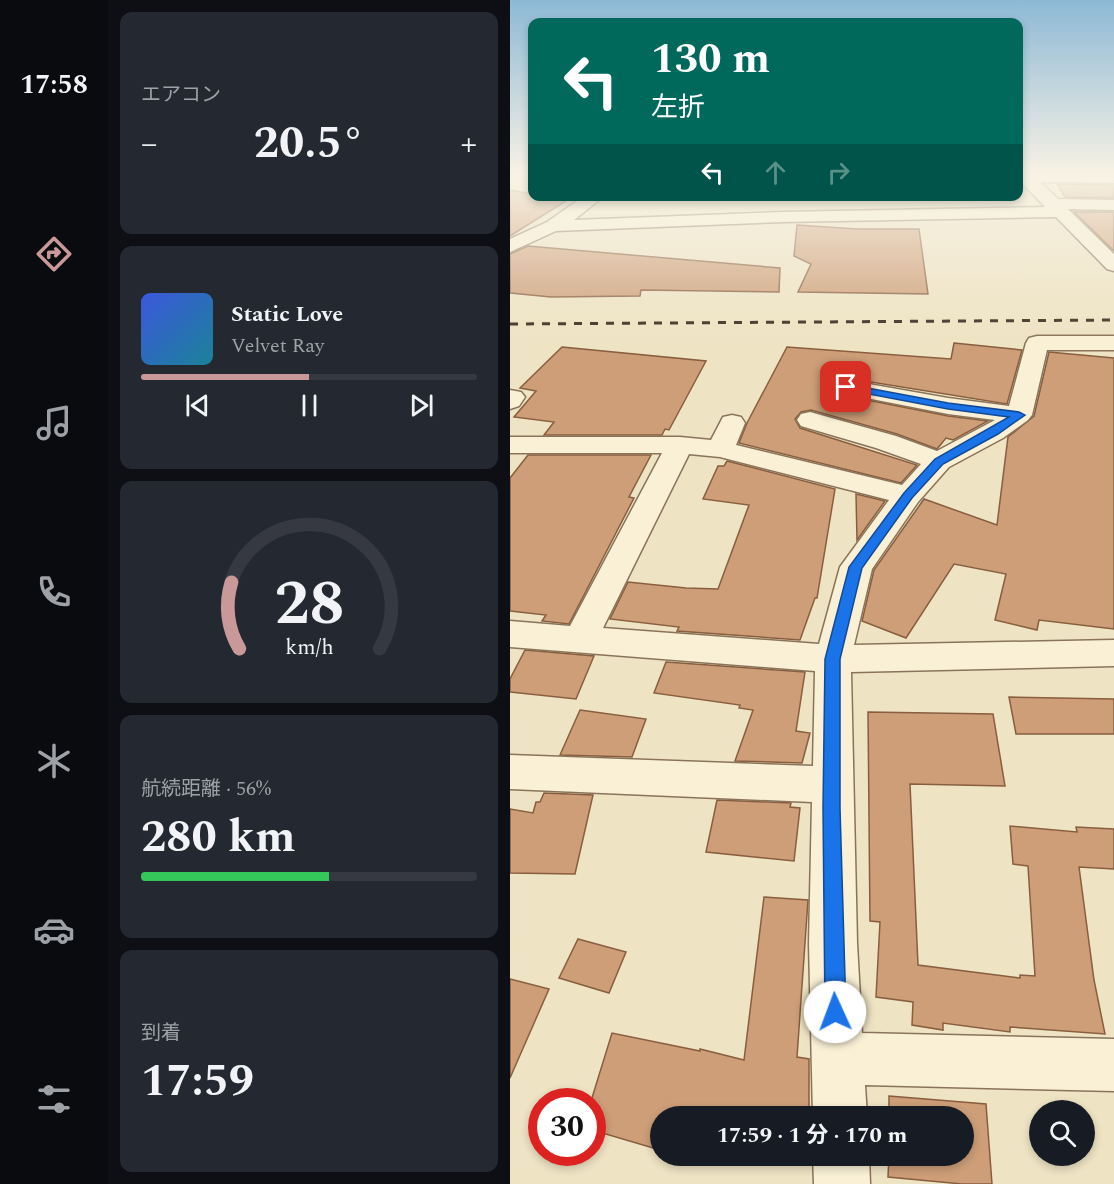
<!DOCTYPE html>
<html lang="ja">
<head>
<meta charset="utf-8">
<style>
  body { margin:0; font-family:Spectral,"Noto Sans JP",serif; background:#242831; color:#f1f3f6; height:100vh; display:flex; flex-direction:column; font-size:22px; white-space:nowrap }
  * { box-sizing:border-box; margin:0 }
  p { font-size:20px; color:#9ea1a6 }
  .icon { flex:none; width:33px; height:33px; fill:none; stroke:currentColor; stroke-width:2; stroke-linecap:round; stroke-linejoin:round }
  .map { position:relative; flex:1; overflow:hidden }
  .sheet { display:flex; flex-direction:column; gap:12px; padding:12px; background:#0d0f14; width:402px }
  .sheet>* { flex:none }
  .hud { position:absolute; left:18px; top:18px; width:495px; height:183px; border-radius:12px; box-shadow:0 3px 9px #0003; background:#00695c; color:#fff; overflow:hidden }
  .tools { position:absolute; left:519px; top:1100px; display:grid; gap:12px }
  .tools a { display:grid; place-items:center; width:66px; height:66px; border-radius:50%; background:#171b24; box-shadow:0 3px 9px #0003; font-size:30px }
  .speed { position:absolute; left:18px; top:1088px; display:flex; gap:12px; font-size:30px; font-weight:700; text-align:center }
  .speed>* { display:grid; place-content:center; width:78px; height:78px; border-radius:50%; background:#171b24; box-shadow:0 3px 9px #0003; line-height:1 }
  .speed .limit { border:9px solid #d22; background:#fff; color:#111 }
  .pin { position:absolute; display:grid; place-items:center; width:51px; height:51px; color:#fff; margin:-26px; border-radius:12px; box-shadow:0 3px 9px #0006 }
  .me { position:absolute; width:66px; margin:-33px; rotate:358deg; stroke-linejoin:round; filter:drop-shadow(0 0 4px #0008) }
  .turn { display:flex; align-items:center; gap:21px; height:126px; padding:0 24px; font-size:27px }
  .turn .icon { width:78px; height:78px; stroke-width:2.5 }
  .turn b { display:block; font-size:42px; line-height:51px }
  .lanes { display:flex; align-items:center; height:57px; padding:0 24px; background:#0003; justify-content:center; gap:30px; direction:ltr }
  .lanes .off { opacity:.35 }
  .big { font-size:45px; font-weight:700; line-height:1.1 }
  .sheet .widget { flex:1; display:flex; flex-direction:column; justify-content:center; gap:9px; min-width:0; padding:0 21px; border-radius:12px; background:#242831 }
  .sheet .dial { align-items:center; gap:0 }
  .dial svg { height:156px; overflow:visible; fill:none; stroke:#363941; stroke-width:7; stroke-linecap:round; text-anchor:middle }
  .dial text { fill:#f1f3f6; stroke:none }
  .song { display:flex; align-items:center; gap:18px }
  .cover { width:72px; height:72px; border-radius:9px; background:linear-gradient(135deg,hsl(230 70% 55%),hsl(190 70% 35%)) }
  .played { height:6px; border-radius:3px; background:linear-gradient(90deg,#c9999a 50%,#363941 50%) }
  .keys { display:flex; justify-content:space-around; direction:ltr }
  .heat { display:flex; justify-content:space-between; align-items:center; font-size:33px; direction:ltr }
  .charge { height:9px; border-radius:4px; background:linear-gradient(90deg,#34c759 56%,#363941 0) }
  .trip { position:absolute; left:140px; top:1106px; width:324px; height:60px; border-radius:30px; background:#171b24; box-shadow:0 3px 9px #0003; font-weight:700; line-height:60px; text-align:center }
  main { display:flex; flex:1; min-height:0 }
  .tabs { display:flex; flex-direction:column; width:108px; justify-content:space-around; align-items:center; background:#090b0e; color:#9ea1a6 }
  .tabs .icon { width:42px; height:42px }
  .tabs .current { color:#c9999a }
  .tabs b { font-size:27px; color:#f1f3f6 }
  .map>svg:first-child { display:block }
  .building { fill:#cd9e78; stroke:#885e3f; stroke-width:1.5 }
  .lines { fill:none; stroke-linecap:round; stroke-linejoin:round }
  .street-casing { stroke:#89745a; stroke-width:3 }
  .street { fill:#f9f0d6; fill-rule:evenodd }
  .rail { stroke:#392c1e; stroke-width:3; stroke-dasharray:8 8; stroke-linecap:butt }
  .route { fill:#1a73e8; stroke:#114b97; stroke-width:1.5 }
</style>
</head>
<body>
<main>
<nav class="tabs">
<b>17:58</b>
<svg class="icon current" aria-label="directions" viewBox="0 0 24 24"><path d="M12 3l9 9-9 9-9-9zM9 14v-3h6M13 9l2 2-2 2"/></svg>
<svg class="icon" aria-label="music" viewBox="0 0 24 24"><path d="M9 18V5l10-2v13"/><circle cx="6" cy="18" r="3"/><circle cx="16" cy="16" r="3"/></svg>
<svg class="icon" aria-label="phone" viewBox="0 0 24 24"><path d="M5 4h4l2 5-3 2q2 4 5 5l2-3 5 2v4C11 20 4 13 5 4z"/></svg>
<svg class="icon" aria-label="climate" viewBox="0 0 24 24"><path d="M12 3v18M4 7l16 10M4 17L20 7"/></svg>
<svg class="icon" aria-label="car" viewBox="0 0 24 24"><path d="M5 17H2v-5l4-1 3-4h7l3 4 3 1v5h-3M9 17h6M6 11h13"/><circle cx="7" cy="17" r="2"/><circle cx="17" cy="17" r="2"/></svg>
<svg class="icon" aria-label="filters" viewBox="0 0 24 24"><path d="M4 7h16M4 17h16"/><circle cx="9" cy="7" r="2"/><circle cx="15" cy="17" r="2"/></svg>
</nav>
<section class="sheet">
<div class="widget"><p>エアコン</p>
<div class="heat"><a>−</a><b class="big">20.5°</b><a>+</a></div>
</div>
<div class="widget">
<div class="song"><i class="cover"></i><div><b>Static Love</b><p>Velvet Ray</p></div></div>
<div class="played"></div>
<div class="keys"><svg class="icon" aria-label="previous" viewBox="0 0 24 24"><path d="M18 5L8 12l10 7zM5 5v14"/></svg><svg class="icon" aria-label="pause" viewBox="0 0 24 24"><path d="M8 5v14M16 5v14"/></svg><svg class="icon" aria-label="next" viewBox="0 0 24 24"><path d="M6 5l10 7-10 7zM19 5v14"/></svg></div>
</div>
<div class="widget dial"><svg viewBox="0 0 100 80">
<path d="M14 69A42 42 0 1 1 86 69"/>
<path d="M14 69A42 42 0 0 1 10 35" stroke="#c9999a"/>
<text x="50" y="56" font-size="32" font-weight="700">28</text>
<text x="50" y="72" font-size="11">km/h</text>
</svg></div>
<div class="widget"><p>航続距離 · 56%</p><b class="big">280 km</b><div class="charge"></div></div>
<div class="widget"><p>到着</p><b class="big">17:59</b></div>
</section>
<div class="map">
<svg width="604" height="1184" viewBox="0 0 604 1184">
  <rect width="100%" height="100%" fill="#eee3c3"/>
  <g class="building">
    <path d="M547,184l57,1v13l-49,-1z"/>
    <path d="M0,190l22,4v2l37,3 -59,37z"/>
    <path d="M564,212h40v39z"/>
    <path d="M287,225l61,4h61l9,65 -130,-2 13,-28 -17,-8z"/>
    <path d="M18,246l252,22 -1,24 -138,-2 -1,6 -89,1 -41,-4v-39z"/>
    <path d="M444,343l68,7 -15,54 -161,-26 -9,2 -5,6 5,8 111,22 40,5 -35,19 -7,-2 -9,11 -40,-15 -86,-24 -10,2 -6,7 5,9 117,37 -16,18 -162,-40 8,-20 40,-76 164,12z"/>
    <path d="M52,347l144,14 -37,69 -4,-1 -3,6h-118l10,-13 -40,-5 22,-26 -16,-3z"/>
    <path d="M539,352l65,6v271l-75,-9 -2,10 -42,-10 11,-46 -52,-10 -48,74 -44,-17 12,-51 50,-71 73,26 11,-88 26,-21z"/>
    <path d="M18,455h123l-22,42 5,1 -65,126 -27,-3 4,-6 -36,-4v-133z"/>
    <path d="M217,461l108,28 -18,109h-2l-15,42 -123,-9 2,-4 -69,-8 18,-37 58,6 32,1 31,-84 -46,-6 15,-33h6z"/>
    <path d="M346,494l29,7 -28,39z"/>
    <path d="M15,650l69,6 -18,43 -66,-7v-13z"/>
    <path d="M156,662l139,10 -9,59 14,2 -8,30 -67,-2 18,-51 -14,-2 1,-3 -86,-12z"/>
    <path d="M499,697l105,2v35h-98z"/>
    <path d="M70,710l66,9 -14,38 -72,-2z"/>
    <path d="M358,712l125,2 12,72 -95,-2 8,181 102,13v-3l15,1 -7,-110 -15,-2 -3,-38 67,6 -1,-5 38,2v40l-35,-2 15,113 11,54 -95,-7v5l-67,-9v7l-31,-5 1,-23 -37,-5 4,-75 -10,-1z"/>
    <path d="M34,793l49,2 -18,79 -65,-1v-64l23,4 3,-11h4z"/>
    <path d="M207,800l74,3 -1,4 10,1 -6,53 -88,-9z"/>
    <path d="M254,897l44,3 -11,157 12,2v57h-149v34l-68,-20 -1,-29 21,-68 88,18v-2l44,11z"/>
    <path d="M68,939l48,13 -17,41 -50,-15z"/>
    <path d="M0,979l39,10 -39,89z"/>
    <path d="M379,1096l97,8 6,80h-30l-74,-7 1,-22h74v-39h-74z"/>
  </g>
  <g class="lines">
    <g class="street-casing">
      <g id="street">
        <path d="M508,175h96v8l-74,-1 18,17 56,1v10l-46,-1 46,45v17l-7,-2 -51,-52 -273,5 -227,9 -46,21v-13l37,-17 37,-26h20l-30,24 209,-8 262,-5 -27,-28z"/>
        <path d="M527,336h77v14h-67l-15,65 -4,5 -25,18 -54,29 -31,35 -46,67 -18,76 260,-5v26l-263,6 6,271 5,90 252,6v52l-249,-6 2,31h-54l-4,-173 3,-141 -302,-13v-34l303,11 2,-95 -305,-24v-26l60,5 92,-173h-152v-16h170l31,3 12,-23 9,-2 9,2 4,6 -9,22 166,40 19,-21 -45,-16 -75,-22 -4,-6 4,-6 9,-2 86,24 41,15 58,-31 -47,-6 -102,-20 -9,-2 -3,-5 3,-5 9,-2 102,18 61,8 17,-63 3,-5zM179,454l31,3 169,43 -49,67 -21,77 -216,-16z"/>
        <path d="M0,390l11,2 4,5 -6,9 -9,3z"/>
        <path d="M303,1155h56l1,29h-56z"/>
      </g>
    </g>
    <use href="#street" class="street"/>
    <path class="rail" d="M0,324l604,-4"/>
  </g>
  <linearGradient id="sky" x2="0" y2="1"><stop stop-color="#8db9d6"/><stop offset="0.51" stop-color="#f7f2e4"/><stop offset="1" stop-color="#f7f2e4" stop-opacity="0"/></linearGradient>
  <rect width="604" height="341" fill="url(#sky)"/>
  <path class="route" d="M336,384l102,19 71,9 6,3 -27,19 -55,30 -31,34 -50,70 -22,91v149l6,204 -3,8 -8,3 -7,-3 -3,-8 -2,-204 2,-149 24,-92 55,-74 31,-34 74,-42 -61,-8 -106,-20v-4z"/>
</svg>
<div class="tools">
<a><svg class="icon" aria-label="search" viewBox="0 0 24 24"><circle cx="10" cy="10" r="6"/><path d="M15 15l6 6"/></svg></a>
</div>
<div class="speed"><div class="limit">30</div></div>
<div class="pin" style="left:336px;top:387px;background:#d93025"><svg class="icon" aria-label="arrive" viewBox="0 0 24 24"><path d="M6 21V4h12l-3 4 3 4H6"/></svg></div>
<svg class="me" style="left:325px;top:1012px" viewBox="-20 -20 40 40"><circle r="19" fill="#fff"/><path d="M0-13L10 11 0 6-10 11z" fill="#1a73e8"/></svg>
<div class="trip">17:59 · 1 分 · 170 m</div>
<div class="hud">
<div class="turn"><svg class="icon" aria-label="left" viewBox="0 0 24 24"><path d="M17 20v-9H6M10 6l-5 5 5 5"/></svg><div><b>130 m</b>左折</div></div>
<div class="lanes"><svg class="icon" aria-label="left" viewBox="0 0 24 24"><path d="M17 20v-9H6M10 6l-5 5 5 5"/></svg><svg class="icon off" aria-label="ahead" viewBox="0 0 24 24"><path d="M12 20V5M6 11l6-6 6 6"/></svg><svg class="icon off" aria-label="right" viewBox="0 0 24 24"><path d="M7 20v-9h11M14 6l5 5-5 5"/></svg></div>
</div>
</div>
</main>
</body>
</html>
